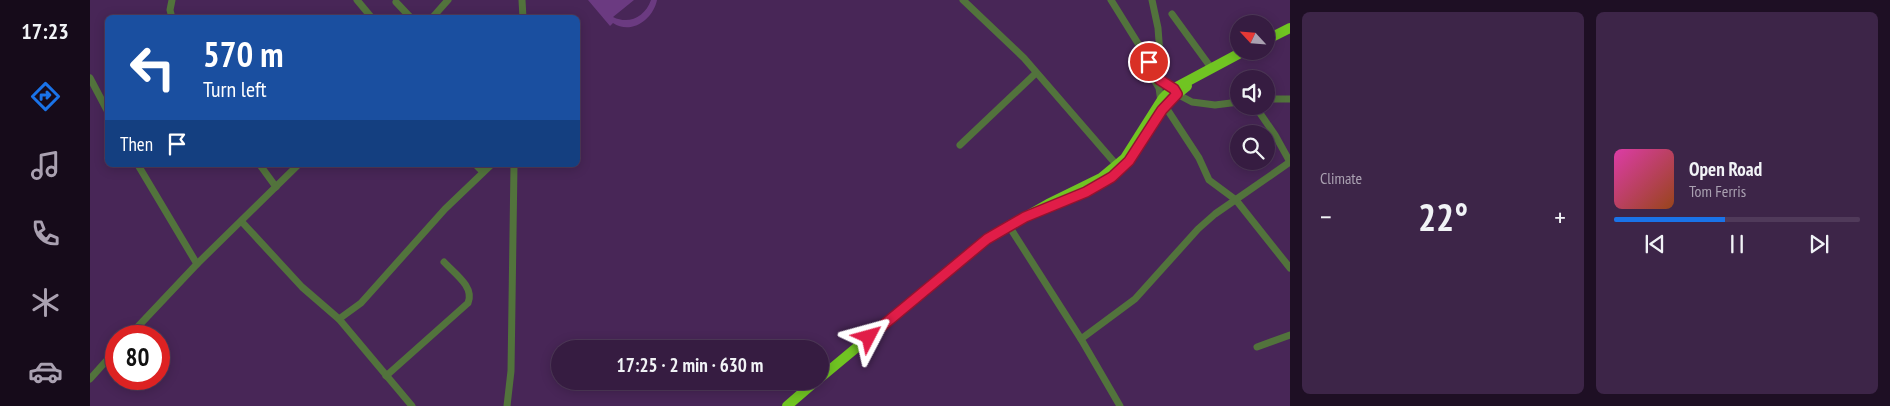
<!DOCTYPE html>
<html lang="en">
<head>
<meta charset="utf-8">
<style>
  body { margin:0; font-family:"PT Sans Narrow",sans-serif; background:#3d2548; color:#f1f3f6; height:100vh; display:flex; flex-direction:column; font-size:19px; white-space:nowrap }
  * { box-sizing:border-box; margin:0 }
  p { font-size:16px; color:#aaa1b1 }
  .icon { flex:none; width:28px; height:28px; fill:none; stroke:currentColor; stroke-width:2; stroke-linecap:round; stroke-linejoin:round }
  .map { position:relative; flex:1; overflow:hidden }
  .sheet { display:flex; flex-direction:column; gap:12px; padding:12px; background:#1e0f24; width:600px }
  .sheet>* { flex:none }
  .hud { position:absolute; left:15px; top:15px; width:475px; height:152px; border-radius:8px; box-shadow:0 2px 12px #0003,0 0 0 1px #503a5a; background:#1a4fa0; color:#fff; overflow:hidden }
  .needle { width:32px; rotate:296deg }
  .fabs { position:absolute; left:1140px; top:15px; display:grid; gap:10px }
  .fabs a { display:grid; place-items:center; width:45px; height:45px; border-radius:50%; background:#361c41; box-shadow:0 2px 12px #0003,0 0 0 1px #503a5a; font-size:25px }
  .speed { position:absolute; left:15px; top:325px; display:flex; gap:10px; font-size:25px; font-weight:700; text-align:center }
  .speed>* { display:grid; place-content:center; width:65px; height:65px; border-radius:50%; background:#361c41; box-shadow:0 2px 12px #0003,0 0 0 1px #503a5a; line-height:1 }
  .speed .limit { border:8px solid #d22; background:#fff; color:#111 }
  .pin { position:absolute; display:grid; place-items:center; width:42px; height:42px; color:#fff; margin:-21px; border:2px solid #fff; border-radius:50%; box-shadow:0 1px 5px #0007 }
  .me { position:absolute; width:55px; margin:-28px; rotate:51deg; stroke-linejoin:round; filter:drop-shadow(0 0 4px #0008) }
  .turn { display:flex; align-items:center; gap:18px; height:105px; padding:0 15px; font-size:22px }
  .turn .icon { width:65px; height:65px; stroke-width:2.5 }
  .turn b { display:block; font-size:35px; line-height:42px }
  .then { display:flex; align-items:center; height:48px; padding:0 15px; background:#0003; gap:10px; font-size:19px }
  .big { font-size:38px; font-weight:700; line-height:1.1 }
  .sheet .widget { flex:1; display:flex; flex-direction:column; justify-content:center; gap:8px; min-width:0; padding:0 18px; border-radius:8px; background:#3d2548 }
  .song { display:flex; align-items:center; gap:15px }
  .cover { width:60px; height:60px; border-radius:8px; background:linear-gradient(135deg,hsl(320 70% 55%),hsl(20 70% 35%)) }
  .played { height:5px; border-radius:2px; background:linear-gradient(90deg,#1a73e8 45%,#503a5a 45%) }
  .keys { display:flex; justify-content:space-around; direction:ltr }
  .heat { display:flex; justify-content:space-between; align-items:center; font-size:28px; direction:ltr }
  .sheet .tiles { flex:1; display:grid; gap:12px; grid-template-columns:repeat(2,1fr) }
  .trip { position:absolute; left:461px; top:340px; width:278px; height:50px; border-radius:25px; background:#361c41; box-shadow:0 2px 12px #0003,0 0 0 1px #503a5a; font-weight:700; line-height:50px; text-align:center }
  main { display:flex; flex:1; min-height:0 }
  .menu { display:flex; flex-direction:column; width:90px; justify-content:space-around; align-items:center; background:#160b1a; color:#aaa1b1 }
  .menu .icon { width:35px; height:35px }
  .menu .current { color:#1a73e8 }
  .menu b { font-size:22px; color:#f1f3f6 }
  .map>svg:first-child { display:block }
  .garden { fill:#6b3a81 }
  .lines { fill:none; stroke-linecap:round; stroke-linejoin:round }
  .minor { stroke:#52733c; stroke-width:7 }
  .highway { stroke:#70c422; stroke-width:10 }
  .route-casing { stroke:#92132f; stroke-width:12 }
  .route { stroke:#e11d48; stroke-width:9 }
</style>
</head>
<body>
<main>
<nav class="menu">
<b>17:23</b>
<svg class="icon current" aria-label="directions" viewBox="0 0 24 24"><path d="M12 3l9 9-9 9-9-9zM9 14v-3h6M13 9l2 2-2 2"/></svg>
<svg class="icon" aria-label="music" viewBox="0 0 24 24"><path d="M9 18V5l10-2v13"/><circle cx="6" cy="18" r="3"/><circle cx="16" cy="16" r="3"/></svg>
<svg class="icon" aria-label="phone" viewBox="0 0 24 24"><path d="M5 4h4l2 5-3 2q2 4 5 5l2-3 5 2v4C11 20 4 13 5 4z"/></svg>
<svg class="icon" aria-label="climate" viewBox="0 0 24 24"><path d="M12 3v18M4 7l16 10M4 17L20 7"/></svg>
<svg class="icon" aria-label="car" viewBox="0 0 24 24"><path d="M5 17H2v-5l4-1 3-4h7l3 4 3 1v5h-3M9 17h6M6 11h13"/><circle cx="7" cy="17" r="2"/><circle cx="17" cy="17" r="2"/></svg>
</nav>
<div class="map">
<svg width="1200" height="406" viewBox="0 0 1200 406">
  <rect width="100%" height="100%" fill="#482657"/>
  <path class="garden" d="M498,0h46l-21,17c16,8 32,0 38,-17h6c-4,20 -26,35 -44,23l-3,3z"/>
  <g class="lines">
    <g class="minor">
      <path d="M267,0l15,18"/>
      <path d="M432,0l1,18"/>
      <path d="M873,0l61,58 97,112"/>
      <path d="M1021,0l51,82 12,7 3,5 15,8 23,3 24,-3"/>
      <path d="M1062,0l6,28 4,54"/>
      <path d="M306,2l15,16"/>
      <path d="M1082,14l40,55"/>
      <path d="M82,18l-2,-8 2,-10"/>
      <path d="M342,18l16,-18"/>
      <path d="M1061,75l8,13 2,14"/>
      <path d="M0,78l18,34"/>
      <path d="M1176,99h24"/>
      <path d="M1075,106l34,52 10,22 27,20 54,68"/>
      <path d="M1165,106l20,29 15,27"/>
      <path d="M870,145l76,-72"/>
      <path d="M48,165l59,99"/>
      <path d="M170,165l16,22"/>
      <path d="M386,165l7,7"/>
      <path d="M152,222l60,65 37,32 73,87"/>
      <path d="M919,226l72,113 39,67"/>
      <path d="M249,319l22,-16 84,-94 46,-44"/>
      <path d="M39,336l68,-72 101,-99"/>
      <path d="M991,339l54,-40 63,-70 17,-15 75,-52"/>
      <path d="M1167,347l33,-12"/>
      <path d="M296,376l82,-73c7,-16 -14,-30 -24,-41"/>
      <path d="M0,379l26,-29"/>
      <path d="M417,406l4,-35 3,-206"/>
    </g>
    <g class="highway">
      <path d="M1176,40l24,-12"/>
      <path d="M1070,113l17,-19 10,-8"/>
      <path d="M730,378l167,-139 61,-35 53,-26 24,-20 38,-60 8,-8 73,-39"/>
      <path d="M697,406l29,-25"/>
    </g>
  </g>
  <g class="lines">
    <g class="route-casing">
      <path id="route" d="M779,337l118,-98 38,-22 61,-25 26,-15 17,-16 33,-51 15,-16 -3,-5 -14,-9 -11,-18"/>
    </g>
    <use href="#route" class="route"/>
  </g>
</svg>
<div class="fabs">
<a><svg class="needle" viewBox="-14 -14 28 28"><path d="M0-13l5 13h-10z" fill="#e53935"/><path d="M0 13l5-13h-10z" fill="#aaa1b1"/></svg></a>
<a><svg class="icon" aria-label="sound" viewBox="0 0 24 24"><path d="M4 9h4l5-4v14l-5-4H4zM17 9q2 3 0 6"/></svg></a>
<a><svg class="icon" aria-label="search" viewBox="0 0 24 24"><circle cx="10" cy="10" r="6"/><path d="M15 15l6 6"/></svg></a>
</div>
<div class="speed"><div class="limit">80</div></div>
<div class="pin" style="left:1059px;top:62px;background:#d93025"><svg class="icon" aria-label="arrive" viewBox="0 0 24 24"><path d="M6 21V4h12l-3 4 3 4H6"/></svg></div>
<svg class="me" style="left:779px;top:337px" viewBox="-20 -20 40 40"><path d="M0-17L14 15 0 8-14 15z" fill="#e11d48" stroke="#fff" stroke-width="4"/></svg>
<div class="trip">17:25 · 2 min · 630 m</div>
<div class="hud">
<div class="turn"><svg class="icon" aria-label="left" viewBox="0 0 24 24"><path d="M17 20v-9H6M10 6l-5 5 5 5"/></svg><div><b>570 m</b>Turn left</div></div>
<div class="then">Then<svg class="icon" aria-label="arrive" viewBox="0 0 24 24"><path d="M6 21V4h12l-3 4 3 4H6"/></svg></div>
</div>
</div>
<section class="sheet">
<div class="tiles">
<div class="widget"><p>Climate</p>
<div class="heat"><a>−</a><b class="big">22°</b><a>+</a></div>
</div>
<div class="widget">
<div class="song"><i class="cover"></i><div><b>Open Road</b><p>Tom Ferris</p></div></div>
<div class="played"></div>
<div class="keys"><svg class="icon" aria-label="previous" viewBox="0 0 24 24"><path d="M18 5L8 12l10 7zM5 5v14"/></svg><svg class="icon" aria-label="pause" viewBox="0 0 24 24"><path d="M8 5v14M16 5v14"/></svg><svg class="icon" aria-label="next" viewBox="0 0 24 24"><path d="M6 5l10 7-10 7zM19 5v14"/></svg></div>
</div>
</div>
</section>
</main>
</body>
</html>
